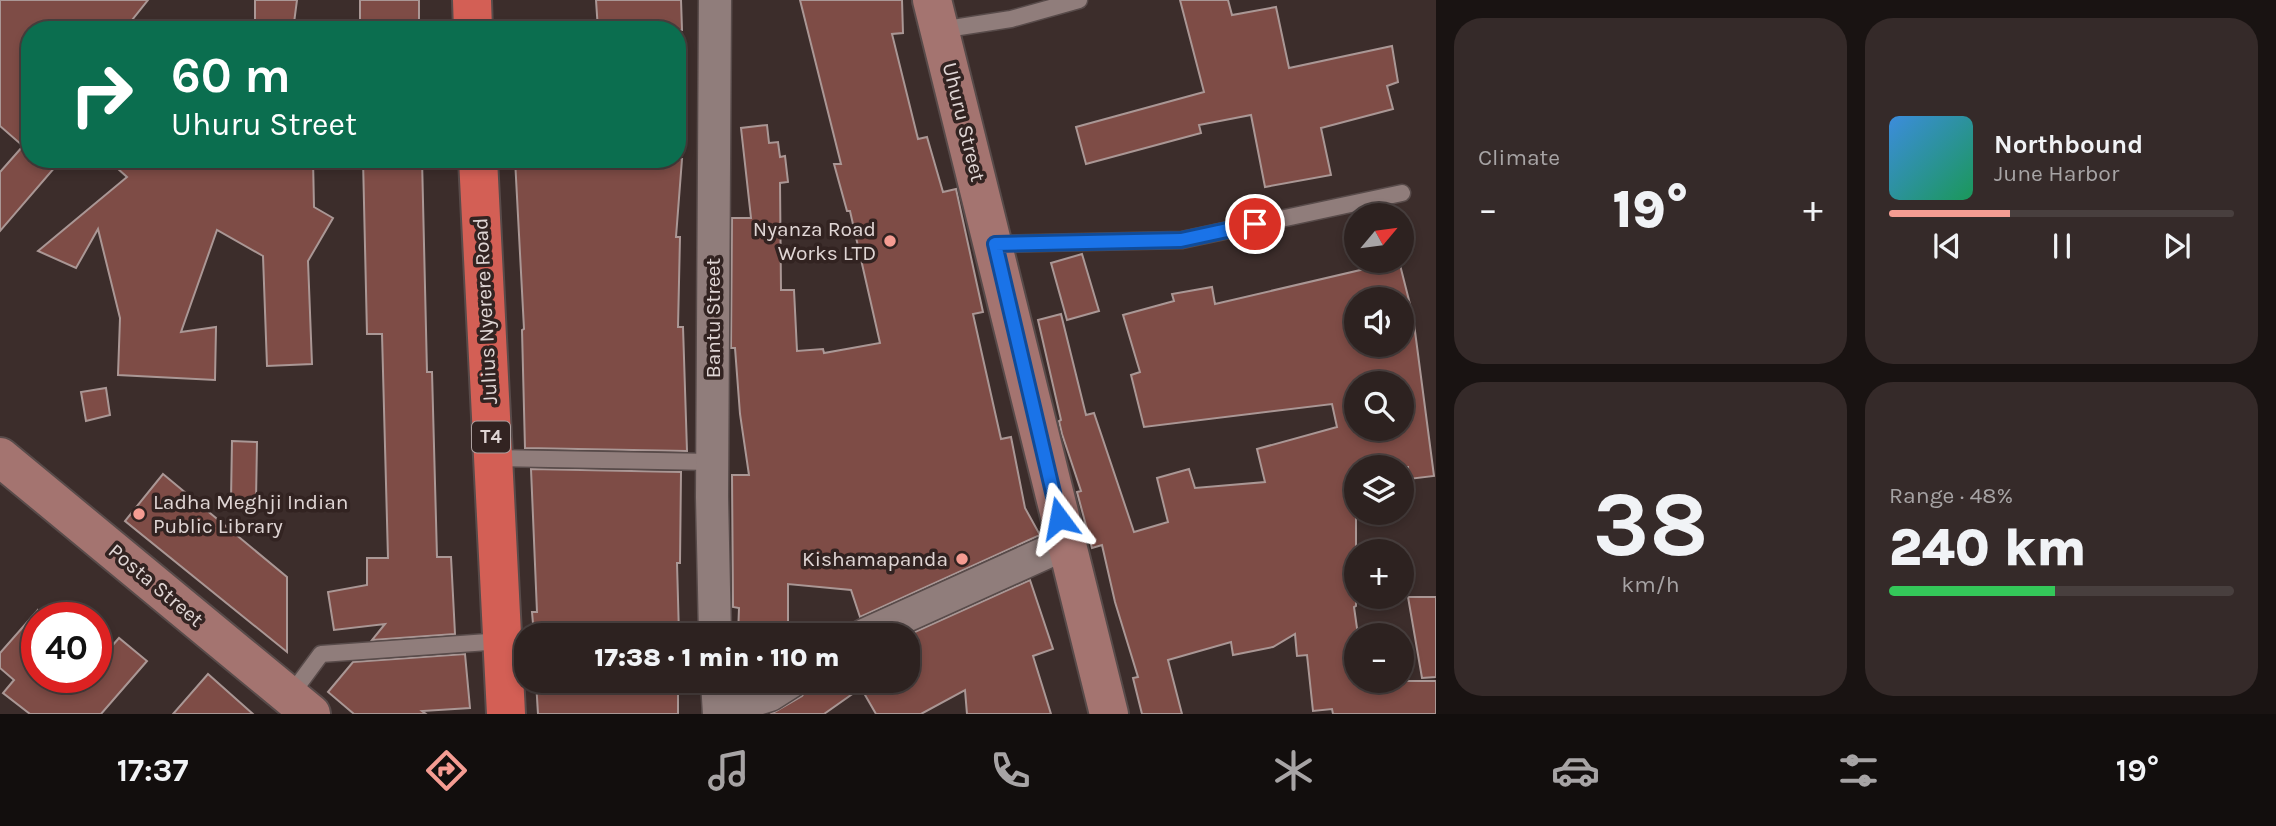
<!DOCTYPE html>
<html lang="en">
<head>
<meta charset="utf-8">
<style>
  body { margin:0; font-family:Karla,sans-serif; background:#352a29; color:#f1f3f6; height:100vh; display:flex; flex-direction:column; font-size:26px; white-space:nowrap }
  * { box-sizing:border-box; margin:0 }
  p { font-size:23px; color:#a7a4a5 }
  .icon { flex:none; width:38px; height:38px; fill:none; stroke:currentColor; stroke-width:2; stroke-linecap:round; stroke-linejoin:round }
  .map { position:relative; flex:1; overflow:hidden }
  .drawer { display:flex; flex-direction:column; gap:18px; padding:18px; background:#191312; width:840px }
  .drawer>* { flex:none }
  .top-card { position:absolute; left:21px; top:21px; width:665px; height:147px; border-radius:28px; box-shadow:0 4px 10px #0003,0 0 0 2px #483f3e; background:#0b6e4f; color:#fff; overflow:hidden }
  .needle { width:46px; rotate:61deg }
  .controls { position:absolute; left:1344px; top:203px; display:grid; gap:14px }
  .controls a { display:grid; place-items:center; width:70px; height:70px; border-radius:50%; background:#2d2220; box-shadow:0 4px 10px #0003,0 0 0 2px #483f3e; font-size:35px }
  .speed { position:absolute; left:21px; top:602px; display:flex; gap:14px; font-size:35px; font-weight:700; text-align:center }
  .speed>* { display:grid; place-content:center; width:91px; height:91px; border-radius:50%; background:#2d2220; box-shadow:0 4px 10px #0003,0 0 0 2px #483f3e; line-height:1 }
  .speed .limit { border:10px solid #d22; background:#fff; color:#111 }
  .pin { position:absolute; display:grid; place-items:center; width:60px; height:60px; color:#fff; margin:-30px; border:4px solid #fff; border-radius:50%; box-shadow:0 2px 7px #0007 }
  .me { position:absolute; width:77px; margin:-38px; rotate:347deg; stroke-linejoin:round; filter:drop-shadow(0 0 5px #0008) }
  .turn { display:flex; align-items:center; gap:24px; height:147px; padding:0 35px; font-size:32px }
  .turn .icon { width:91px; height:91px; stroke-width:2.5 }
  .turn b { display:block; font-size:49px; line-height:60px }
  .big { font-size:52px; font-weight:800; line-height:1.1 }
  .drawer .card { flex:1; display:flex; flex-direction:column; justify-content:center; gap:10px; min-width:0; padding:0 24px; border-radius:28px; background:#352a29 }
  .drawer .dial { align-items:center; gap:0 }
  .dial b { font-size:91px; line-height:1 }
  .song { display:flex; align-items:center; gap:21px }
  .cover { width:84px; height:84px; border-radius:10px; background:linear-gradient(135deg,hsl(210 70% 55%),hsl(150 70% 35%)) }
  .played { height:7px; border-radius:4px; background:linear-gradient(90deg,#f59c92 35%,#483f3e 35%) }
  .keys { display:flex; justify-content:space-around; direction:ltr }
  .heat { display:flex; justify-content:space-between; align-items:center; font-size:38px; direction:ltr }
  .charge { height:10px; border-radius:5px; background:linear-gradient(90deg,#34c759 48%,#483f3e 0) }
  .drawer .tiles { flex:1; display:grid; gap:18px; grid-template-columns:repeat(2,1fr) }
  .trip { position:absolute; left:514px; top:623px; width:406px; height:70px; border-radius:28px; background:#2d2220; box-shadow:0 4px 10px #0003,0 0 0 2px #483f3e; font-weight:800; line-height:70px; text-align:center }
  .tabs { display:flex; height:112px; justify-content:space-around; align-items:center; background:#120e0d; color:#a7a4a5 }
  .tabs .icon { width:49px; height:49px }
  .tabs .active { color:#f59c92 }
  .tabs b { font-size:32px; color:#f1f3f6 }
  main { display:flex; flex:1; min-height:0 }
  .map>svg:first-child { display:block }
  .building { fill:#7e4c46; stroke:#aa9795; stroke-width:2; fill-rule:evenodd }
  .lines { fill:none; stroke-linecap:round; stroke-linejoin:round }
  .lane-casing { stroke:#584b4a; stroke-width:19 }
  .street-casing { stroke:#584b4a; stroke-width:35 }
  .secondary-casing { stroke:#584b4a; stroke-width:42 }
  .highway-casing { stroke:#584b4a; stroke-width:42 }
  .lane { stroke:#907d7b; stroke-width:16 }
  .street { stroke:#907d7b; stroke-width:32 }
  .secondary { stroke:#a47470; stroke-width:38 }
  .highway { stroke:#d35f55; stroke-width:38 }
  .route-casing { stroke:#114b97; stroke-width:18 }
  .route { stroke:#1a73e8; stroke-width:12 }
  .poi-dot { fill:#f59c92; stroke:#322321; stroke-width:2.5 }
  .labels { text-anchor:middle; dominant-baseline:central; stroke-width:7; stroke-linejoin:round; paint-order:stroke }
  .shield { fill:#322321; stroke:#aca09f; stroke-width:2 }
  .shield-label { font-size:19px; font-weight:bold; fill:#e0d6d5 }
  .street-label { font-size:21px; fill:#e0d6d5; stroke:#322321 }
  .poi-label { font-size:21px; fill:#e0d6d5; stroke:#322321; text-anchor:end }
</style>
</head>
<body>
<main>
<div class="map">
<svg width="1436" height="714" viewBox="0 0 1436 714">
  <rect width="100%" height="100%" fill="#3c2d2b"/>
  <g class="building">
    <path d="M0,0h148l-24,30h-94v129h32l-62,72v-59l23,-26 -23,-20z"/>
    <path d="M255,0h42l-3,23 -39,6z"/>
    <rect x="360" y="0" width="59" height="30"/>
    <path d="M596,0h85l1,30h-84z"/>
    <path d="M800,0h102l1,33 -11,1 26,105 9,-2 16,55 13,-3 27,123 -10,2 28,125 10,-2 14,71 15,27 -180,82 -9,-27 -63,-6v51h-50l1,-27 -6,-1 -1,-132h17l-9,-61 -5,-66h-4l1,-130h19l-10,-90 26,-3 2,18 9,-1 2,15 5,-1 3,26 -8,1 1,107h13l3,61 26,-2 1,4 56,-10 -30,-132h-3l-13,-47h7z"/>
    <path d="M1180,0h48l4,15 44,-8 13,61 103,-22 6,36 -11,4 6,23 -72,19 10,47 -66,12 -14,-72 -52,10 2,8 -115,31 -10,-37 128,-35z"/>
    <path d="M107,159h206l1,48 19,11 -25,43 4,103 -45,2 -4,-110 -46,-26 -36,102 35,-5 -1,53 -97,-5 2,-57 -22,-89 -22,39 -38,-17 89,-74z"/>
    <path d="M363,159h59l5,213h5l5,185h14l4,77 -83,6 13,-16 -51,6 -6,-38 39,-7v-27h21l-6,-224h-15z"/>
    <path d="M515,159h167l-6,78h4l-2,90h5l4,124 -162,-3 -3,-118 2,-1z"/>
    <path d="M1082,254l17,57 -32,9 -16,-57z"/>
    <path d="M1399,261l14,55 21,160 -25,3 -1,-12h-52v139l-2,1 4,28h-2v46h80v33h-103l-1,-5 -19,2 -6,-56 -10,1 -2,-22 -22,13 -40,8 -2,-13 -63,18 14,54h-40l-9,-36 5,-1 -23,-75 -13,-57 -10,3 -15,-56 4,-1 -19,-57 -3,-13 2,-1 -23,-100 23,-6 25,101 8,-2 40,119 34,-10 -11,-44 32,-9 6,19 70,-6 -8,-33 80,-22 -5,-23 -188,23 -13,-52 9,-3 -17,-57 51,-14 -2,-7 40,-7 3,17zM1356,299h46v46h-46zM1356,383h46v46h-46z"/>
    <path d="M106,388l4,27 -24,6 -5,-29z"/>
    <path d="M232,441l25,1 -1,59 -25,-1z"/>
    <path d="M531,469l150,3 -1,91h-3l2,72h-145l-2,-23h5z"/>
    <path d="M163,474l124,103v75l-162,-131z"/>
    <path d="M1030,580l23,69 -20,7 18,58h-84l-2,-24 -44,24h-45l-15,-26 -37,26h-53l31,-18 11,-15h95v-46z"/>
    <path d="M1408,597h28v80l-14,1z"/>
    <path d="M37,611v66h59v-13l23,-26 28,23 -46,53h-71l-27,-21 11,-13 -14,-12v-15z"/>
    <path d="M465,654l5,54 -48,3 4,3h-72l-26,-22 25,-30z"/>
    <path d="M208,674l45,40h-80z"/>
    <path d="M536,681h142v33h-140z"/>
  </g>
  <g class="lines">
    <g class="lane-casing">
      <g id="lane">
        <path d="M940,30l71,-11 68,-19"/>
        <path d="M995,244l187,-4 220,-47"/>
        <path d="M492,458l220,4"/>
        <path d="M290,696l31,-42 181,-13"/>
      </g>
    </g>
    <g class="street-casing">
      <g id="street">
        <path d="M715,635l-3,-138 3,-497"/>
        <path d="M864,635l201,-91"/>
        <path d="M717,681l2,33"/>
        <path d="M719,711l51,-16 22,-14"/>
      </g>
    </g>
    <g class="secondary-casing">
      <g id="secondary">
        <path d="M932,0l177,714"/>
        <path d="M0,457l311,257"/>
      </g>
    </g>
    <g class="highway-casing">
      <g id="highway">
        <path d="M472,0l1,30"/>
        <path d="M478,159l28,555"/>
      </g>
    </g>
    <use href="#lane" class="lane"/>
    <use href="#street" class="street"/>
    <use href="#secondary" class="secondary"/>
    <use href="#highway" class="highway"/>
  </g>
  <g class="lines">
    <g class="route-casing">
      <path id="route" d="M1059,518l-64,-274 186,-4 74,-16"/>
    </g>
    <use href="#route" class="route"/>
  </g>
  <g class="poi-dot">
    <circle cx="890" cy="241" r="7"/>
    <circle cx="139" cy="514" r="7"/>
    <circle cx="962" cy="559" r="7"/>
  </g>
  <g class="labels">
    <rect class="shield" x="472" y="421.5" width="38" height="31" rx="5"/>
    <g class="shield-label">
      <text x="491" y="437">T4</text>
    </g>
    <g class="street-label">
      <text transform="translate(964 122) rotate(76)">Uhuru Street</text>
      <text transform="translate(485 311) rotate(-93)">Julius Nyerere Road</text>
      <text transform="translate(713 318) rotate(-90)">Bantu Street</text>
      <text transform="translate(156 585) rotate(40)">Posta Street</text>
    </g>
    <g class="poi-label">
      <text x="876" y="229">Nyanza Road<tspan x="876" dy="24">Works LTD</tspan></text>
      <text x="153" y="502" text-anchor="start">Ladha Meghji Indian<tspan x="153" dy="24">Public Library</tspan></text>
      <text x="948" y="559">Kishamapanda</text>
    </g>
  </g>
</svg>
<div class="controls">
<a><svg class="needle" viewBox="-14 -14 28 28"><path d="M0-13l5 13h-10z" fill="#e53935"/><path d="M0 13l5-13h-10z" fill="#a7a4a5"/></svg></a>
<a><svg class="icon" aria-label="sound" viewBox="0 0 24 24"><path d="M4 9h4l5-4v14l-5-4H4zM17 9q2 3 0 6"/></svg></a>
<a><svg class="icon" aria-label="search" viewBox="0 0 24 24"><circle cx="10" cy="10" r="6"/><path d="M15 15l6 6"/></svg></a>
<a><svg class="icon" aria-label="layers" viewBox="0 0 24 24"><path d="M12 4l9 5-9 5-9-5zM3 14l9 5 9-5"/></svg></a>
<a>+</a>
<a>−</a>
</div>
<div class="speed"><div class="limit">40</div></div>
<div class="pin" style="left:1255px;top:224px;background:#d93025"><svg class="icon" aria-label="arrive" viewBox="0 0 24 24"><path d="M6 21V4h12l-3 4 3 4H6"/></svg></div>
<svg class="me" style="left:1059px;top:518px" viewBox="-20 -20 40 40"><path d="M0-17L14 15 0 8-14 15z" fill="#1a73e8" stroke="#fff" stroke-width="4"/></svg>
<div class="trip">17:38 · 1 min · 110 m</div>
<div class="top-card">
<div class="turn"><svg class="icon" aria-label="right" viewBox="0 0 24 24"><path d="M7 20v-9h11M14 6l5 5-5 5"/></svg><div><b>60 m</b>Uhuru Street</div></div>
</div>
</div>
<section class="drawer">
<div class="tiles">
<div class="card"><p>Climate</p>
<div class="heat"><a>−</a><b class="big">19°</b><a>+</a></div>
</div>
<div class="card">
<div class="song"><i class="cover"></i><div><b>Northbound</b><p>June Harbor</p></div></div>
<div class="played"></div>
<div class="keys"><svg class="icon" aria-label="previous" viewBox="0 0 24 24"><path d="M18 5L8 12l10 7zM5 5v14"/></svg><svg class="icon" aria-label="pause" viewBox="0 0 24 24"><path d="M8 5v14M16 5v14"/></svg><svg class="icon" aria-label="next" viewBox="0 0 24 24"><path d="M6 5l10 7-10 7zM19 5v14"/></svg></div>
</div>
<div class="card dial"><b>38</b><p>km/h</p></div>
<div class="card"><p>Range · 48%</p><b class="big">240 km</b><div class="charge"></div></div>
</div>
</section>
</main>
<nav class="tabs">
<b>17:37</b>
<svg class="icon active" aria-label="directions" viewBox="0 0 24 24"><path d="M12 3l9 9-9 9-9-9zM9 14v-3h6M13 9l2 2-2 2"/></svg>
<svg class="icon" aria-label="music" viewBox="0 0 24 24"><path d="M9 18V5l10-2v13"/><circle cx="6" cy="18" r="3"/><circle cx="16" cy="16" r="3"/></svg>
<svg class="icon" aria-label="phone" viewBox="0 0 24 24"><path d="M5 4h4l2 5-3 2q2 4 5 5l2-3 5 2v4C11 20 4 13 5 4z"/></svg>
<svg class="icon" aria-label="climate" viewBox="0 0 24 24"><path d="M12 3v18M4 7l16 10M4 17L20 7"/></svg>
<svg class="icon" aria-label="car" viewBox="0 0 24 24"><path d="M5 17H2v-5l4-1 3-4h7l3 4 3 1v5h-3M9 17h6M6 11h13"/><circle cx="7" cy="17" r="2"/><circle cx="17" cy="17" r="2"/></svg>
<svg class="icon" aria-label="filters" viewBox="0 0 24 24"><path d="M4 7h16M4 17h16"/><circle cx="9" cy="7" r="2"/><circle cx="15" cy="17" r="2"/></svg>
<b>19°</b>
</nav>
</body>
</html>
